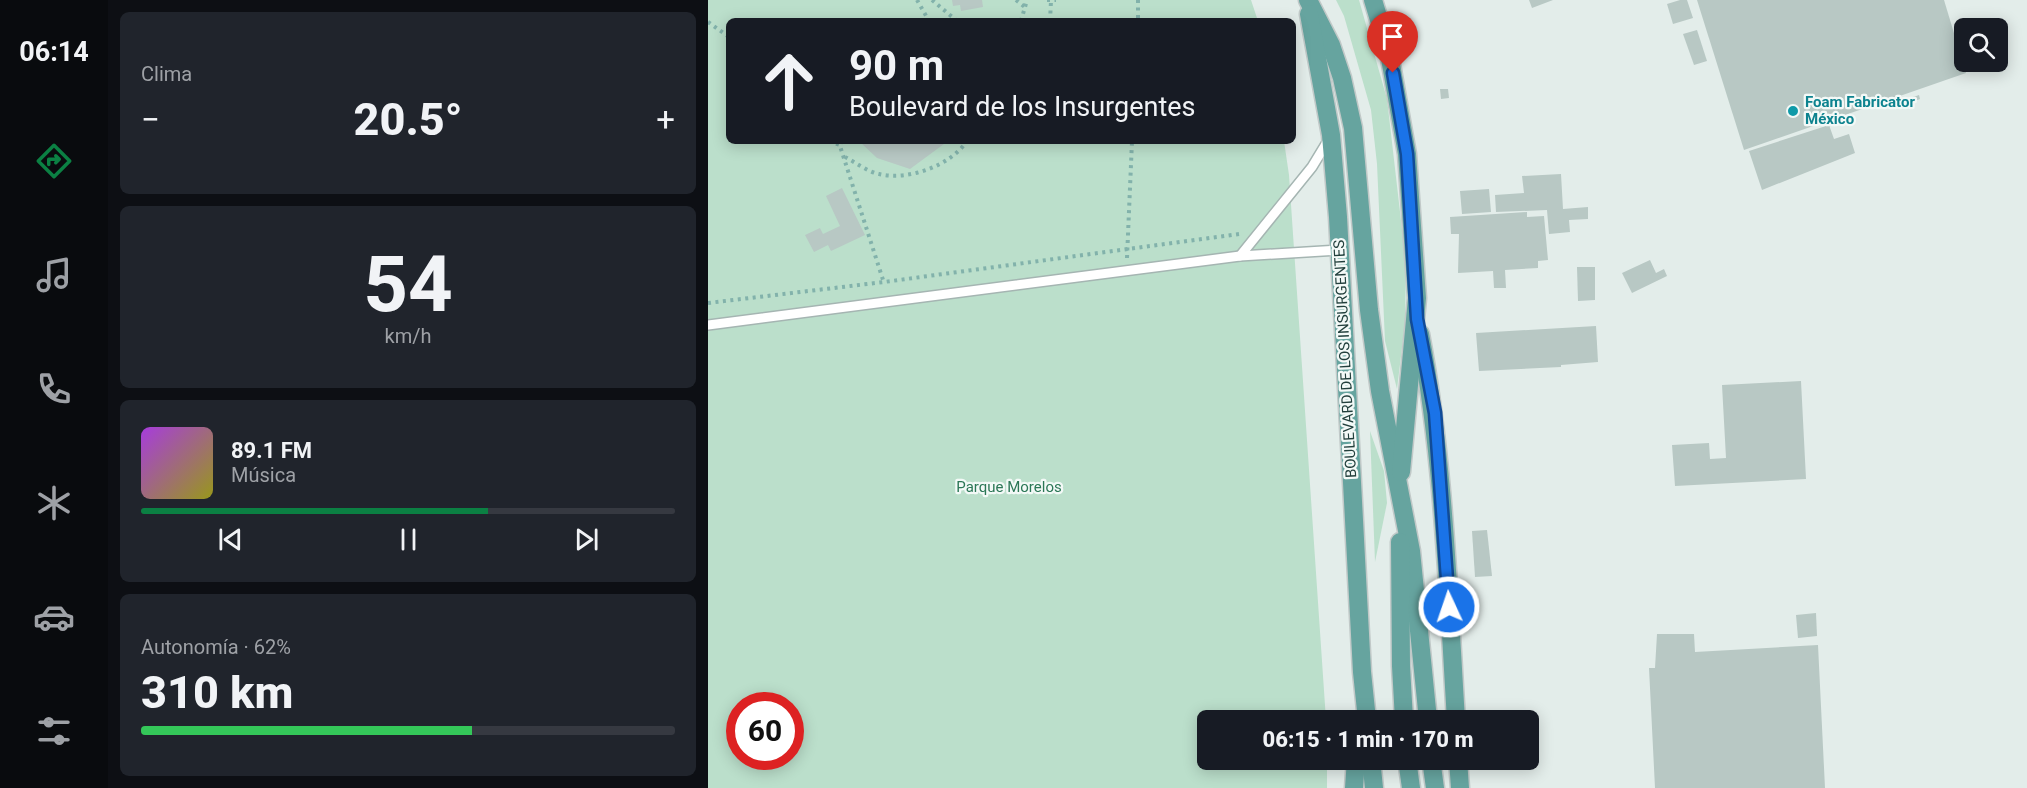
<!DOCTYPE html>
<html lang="es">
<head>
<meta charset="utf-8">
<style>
  body { margin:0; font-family:Roboto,sans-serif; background:#20242c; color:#f1f3f6; height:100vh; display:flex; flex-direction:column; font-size:22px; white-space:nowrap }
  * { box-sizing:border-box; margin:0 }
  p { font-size:20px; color:#9ea1a6 }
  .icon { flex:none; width:33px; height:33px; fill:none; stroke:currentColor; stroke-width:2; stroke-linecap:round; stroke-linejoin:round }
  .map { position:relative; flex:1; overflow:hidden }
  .side { display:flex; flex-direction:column; gap:12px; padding:12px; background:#0d0f14; width:600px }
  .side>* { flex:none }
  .hud { position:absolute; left:18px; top:18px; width:570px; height:126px; border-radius:9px; box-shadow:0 3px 15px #0003; background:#171b24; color:#f1f3f6; overflow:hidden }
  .buttons { position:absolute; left:1246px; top:18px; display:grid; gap:12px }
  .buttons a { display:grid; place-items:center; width:54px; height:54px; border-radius:9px; background:#171b24; box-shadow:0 3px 15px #0003; font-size:30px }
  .speed { position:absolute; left:18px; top:692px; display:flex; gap:12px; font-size:30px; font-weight:700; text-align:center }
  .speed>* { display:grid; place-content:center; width:78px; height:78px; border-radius:50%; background:#171b24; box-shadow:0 3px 15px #0003; line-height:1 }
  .speed .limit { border:9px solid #d22; background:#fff; color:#111 }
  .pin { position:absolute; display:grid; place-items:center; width:51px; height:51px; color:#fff; margin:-62px -26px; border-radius:50% 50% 50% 0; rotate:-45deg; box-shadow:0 0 6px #0007 }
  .pin .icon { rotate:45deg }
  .me { position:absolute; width:66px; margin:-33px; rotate:357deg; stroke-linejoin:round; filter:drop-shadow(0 0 4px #0008) }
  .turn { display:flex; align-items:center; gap:21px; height:126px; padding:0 24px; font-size:27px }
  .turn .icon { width:78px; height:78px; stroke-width:2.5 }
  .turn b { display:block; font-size:42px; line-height:51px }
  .big { font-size:45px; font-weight:800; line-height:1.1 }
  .side .widget { flex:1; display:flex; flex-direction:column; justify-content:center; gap:9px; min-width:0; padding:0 21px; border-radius:9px; background:#20242c }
  .side .dial { align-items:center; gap:0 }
  .dial b { font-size:78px; line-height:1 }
  .song { display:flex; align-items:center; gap:18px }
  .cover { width:72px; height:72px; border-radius:9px; background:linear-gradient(135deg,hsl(280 70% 55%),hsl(60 70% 35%)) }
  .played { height:6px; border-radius:3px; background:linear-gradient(90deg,#0b8043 65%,#363941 65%) }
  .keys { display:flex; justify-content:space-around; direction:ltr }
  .heat { display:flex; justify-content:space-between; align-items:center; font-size:33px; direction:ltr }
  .charge { height:9px; border-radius:4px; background:linear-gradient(90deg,#34c759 62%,#363941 0) }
  .trip { position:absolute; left:489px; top:710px; width:342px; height:60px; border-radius:9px; background:#171b24; box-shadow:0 3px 15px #0003; font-weight:800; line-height:60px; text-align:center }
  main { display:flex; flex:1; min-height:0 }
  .tabs { display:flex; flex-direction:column; width:108px; justify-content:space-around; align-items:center; background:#090b0e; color:#9ea1a6 }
  .tabs .icon { width:42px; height:42px }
  .tabs .active { color:#0b8043 }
  .tabs b { font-size:27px; color:#f1f3f6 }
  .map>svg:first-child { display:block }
  .green { fill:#bbdfcb; fill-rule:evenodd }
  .building { fill:#b8c8c4 }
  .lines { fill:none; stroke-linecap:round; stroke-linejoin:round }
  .lane-casing { stroke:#a5b5b2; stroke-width:12 }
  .primary-casing { stroke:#c1c9c8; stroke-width:21 }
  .path { stroke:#82b2ab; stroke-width:4; stroke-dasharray:3 4.5; stroke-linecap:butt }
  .lane { stroke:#fff; stroke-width:9 }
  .primary { stroke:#66a49f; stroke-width:18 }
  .route-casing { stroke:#114b97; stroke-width:15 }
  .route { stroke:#1a73e8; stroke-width:10 }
  .culture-dot { fill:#0f9aa8; stroke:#f3f9f7; stroke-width:2 }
  .labels { text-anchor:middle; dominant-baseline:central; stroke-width:4.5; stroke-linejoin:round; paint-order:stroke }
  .culture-label { font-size:15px; font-weight:bold; fill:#0d838f; stroke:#f3f9f7; text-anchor:start }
  .street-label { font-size:15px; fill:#223f3c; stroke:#f3f9f7 }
  .park-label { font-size:15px; fill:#2b7756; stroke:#f3f9f7 }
</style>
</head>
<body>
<main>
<nav class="tabs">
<b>06:14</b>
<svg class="icon active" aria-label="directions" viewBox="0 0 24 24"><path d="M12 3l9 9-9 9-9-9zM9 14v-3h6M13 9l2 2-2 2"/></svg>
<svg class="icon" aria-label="music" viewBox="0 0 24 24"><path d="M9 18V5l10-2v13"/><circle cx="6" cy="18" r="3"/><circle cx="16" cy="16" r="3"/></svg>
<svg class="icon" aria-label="phone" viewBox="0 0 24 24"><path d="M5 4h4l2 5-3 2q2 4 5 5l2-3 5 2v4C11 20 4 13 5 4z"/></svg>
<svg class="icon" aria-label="climate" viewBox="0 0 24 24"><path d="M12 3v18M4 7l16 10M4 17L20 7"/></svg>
<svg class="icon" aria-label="car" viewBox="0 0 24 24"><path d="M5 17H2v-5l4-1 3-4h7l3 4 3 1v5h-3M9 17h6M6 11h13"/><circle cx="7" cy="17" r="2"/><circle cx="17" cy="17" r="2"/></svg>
<svg class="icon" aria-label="filters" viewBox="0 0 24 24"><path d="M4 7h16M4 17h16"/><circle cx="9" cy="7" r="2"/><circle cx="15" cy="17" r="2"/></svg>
</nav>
<section class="side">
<div class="widget"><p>Clima</p>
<div class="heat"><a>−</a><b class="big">20.5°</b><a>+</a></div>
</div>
<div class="widget dial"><b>54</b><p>km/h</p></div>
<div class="widget">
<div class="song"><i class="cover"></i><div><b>89.1 FM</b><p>Música</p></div></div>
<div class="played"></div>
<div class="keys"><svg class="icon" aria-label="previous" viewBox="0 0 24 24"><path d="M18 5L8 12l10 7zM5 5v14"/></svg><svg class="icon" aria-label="pause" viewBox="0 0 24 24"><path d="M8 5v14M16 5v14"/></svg><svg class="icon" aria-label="next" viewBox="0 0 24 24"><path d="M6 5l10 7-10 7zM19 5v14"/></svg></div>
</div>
<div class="widget"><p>Autonomía · 62%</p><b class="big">310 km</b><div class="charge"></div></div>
</section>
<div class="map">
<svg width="1319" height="788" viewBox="0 0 1319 788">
  <rect width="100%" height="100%" fill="#e3edea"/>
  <g class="green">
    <path d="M0,0h543l7,21h-529v120h555l5,34 37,545h-118v39h119v29h-619zM32,705h50v51h-50z"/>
    <path d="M628,0h23l28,99 19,165 -1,59 -8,66 -12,-48 -8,-177 -6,-54 -27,-94z"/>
    <path d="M662,431l14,40 3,32 -12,59z"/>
  </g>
  <g class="building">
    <path d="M244,0h30l1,7 -22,4 -1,-6 -7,1z"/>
    <path d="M821,0h24l-21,8z"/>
    <path d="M972,0h7l6,18 -20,6 -6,-20z"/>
    <path d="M989,0h247l22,73 -222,77z"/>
    <path d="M989,30l10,31 -13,4 -11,-31z"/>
    <path d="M732,89h8l1,9 -8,1z"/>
    <path d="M1211,95l1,4 -14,5 -1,-4z"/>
    <path d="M1121,125l5,14 15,-5 6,19 -93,37 -13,-39z"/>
    <path d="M151,141h89l-38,28 -33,-11z"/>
    <path d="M853,174l2,35 25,-2v12l-19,1 1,12 -21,2 -2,-24 -51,2 -1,-17 29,-2 -2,-17z"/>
    <path d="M134,188l23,47 -34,16 -3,-6 -14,7 -9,-17 15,-7 3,6 17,-8 -14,-30z"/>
    <path d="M781,189l2,23 -29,2 -2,-23z"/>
    <path d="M819,212v5l17,-1 4,44 -10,1v7l-33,2 1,18h-12l-1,-17 -35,2 1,-39h-8l-1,-17z"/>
    <path d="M942,260l6,13 8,-4 3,7 -35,17 -10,-20z"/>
    <path d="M869,267h18v33l-17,1z"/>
    <path d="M888,326l2,36 -37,3v2l-82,4 -3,-38z"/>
    <path d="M1093,381l5,98 -131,7 -3,-41 37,-2 1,16 16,-1 -4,-73z"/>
    <path d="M779,530l5,46 -17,1 -3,-46z"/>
    <path d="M1108,613l1,23 -19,2 -2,-23z"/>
    <path d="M949,634h37l1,18 123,-7 7,143h-170l-6,-120h6z"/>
  </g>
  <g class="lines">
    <g class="lane-casing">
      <g id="lane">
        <path d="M532,256l72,-89 17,-28"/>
        <path d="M0,325l532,-69 99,-6"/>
      </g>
    </g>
    <g class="primary-casing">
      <g id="primary">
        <path d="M600,0l23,45 11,33 11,50 16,182 11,81 31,160 17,169"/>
        <path d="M665,0l16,53 18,101 10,144 -16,174"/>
        <path d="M601,14l22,121 7,82 24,455 5,48"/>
        <path d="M712,334c24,127 28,257 36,386"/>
        <path d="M692,542l1,124 3,54"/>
        <path d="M663,759l3,29"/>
        <path d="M699,759l4,29"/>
        <path d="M723,759l4,29"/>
        <path d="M750,759l2,29"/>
        <path d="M646,788l2,-29"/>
      </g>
    </g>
    <g class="path">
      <path d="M209,0l12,21"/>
      <path d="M224,0l25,21"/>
      <path d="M308,0l10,8"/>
      <path d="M339,0h9"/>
      <path d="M430,0v21"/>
      <path d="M313,21l6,-21"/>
      <path d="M342,21l1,-20"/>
      <path d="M0,22l21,15"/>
      <path d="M121,141l11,4"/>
      <path d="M133,141l-1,5 44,137"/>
      <path d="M137,157c10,5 23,15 34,17 29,7 71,-8 88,-33"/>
      <path d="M419,258l5,-117"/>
      <path d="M0,303l176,-21 355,-48"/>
    </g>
    <use href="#lane" class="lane"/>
    <use href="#primary" class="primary"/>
  </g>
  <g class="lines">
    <g class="route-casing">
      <path id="route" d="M685,73l14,81 10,165 18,94 14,194"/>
    </g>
    <use href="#route" class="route"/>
  </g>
  <circle class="culture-dot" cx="1085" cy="111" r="6"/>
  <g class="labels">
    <g class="culture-label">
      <text x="1097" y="102">Foam Fabricator<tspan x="1097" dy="17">México</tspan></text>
    </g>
    <g class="street-label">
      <text transform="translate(637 359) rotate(-93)">BOULEVARD DE LOS INSURGENTES</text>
    </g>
    <g class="park-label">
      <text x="301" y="487">Parque Morelos</text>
    </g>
  </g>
</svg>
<div class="buttons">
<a><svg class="icon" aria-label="search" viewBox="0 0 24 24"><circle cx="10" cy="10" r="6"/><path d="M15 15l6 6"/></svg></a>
</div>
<div class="speed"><div class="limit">60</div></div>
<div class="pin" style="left:685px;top:73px;background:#d93025"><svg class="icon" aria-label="arrive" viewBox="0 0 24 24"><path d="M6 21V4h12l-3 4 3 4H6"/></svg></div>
<svg class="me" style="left:741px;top:607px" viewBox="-20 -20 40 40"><circle r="17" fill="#1a73e8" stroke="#fff" stroke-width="3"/><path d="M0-11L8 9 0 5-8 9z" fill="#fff"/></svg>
<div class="trip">06:15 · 1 min · 170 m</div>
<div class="hud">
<div class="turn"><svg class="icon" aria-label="ahead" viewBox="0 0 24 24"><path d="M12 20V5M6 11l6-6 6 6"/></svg><div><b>90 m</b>Boulevard de los Insurgentes</div></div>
</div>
</div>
</main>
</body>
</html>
